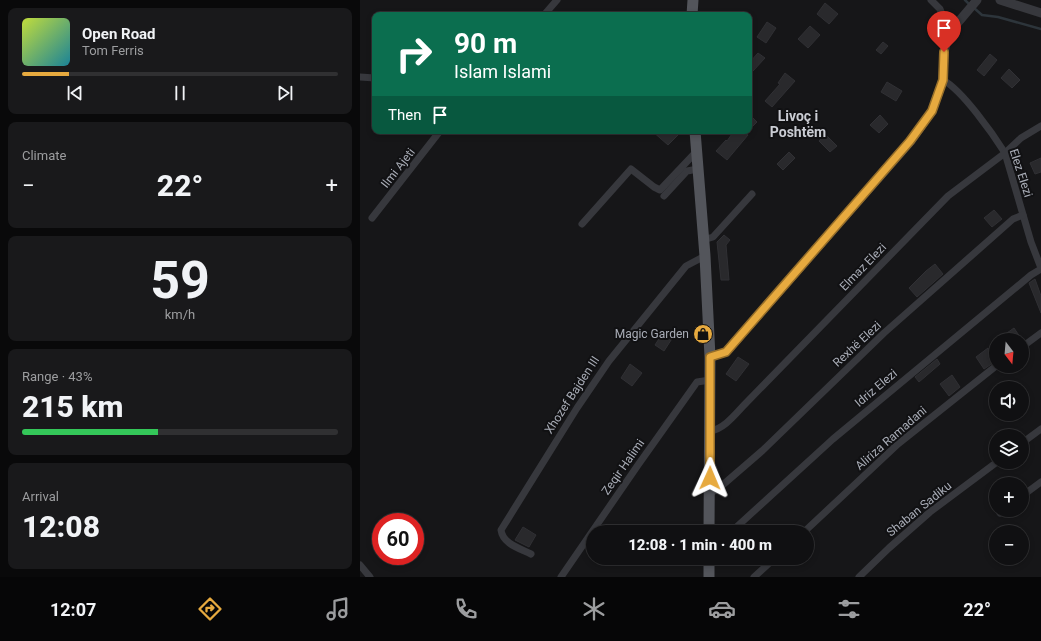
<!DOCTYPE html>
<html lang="en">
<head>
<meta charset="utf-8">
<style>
  body { margin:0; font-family:Roboto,sans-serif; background:#19191b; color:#f1f3f6; height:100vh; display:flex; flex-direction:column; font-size:15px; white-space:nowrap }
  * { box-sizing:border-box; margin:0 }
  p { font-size:13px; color:#9c9d9f }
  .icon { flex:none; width:22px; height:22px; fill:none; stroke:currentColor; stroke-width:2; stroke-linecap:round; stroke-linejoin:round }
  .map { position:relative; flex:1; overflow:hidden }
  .drawer { display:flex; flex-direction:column; gap:8px; padding:8px; background:#09090a; width:360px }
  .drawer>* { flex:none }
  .banner { position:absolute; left:12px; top:12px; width:380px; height:122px; border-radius:8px; box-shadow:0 2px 6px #0003,0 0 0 1px #303032; background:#0b6e4f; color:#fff; overflow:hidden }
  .needle { width:26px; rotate:164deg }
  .fabs { position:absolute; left:629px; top:333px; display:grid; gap:8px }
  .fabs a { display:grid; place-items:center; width:40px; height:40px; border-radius:50%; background:#101012; box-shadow:0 2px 6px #0003,0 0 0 1px #303032; font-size:20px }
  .speed { position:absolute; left:12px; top:513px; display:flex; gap:8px; font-size:20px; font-weight:700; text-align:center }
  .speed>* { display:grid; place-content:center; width:52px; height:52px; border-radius:50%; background:#101012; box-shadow:0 2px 6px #0003,0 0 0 1px #303032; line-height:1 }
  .speed .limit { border:6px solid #d22; background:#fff; color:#111 }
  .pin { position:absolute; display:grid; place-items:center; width:34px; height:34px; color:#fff; margin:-41px -17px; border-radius:50% 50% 50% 0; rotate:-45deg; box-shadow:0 0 4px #0007 }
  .pin .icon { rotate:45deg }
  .me { position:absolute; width:44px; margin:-22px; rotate:1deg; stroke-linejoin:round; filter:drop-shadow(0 0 3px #0008) }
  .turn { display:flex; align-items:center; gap:14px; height:84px; padding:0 16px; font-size:18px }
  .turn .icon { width:52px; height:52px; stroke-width:2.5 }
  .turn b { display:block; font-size:28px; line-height:34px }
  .then { display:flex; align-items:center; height:38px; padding:0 16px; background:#0003; gap:8px; font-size:15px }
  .big { font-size:30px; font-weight:800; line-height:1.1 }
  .drawer .card { flex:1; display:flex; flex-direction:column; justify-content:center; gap:6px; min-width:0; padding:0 14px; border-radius:8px; background:#19191b }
  .drawer .dial { align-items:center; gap:0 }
  .dial b { font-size:52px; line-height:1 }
  .song { display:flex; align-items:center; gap:12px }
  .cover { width:48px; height:48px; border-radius:6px; background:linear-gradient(135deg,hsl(70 70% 55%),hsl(190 70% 35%)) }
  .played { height:4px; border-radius:2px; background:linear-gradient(90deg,#e7aa3f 15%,#303032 15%) }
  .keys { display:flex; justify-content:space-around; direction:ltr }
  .heat { display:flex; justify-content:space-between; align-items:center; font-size:22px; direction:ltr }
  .charge { height:6px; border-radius:3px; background:linear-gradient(90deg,#34c759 43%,#303032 0) }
  .trip { position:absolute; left:226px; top:525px; width:228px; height:40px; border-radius:20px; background:#101012; box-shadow:0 2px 6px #0003,0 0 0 1px #303032; font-weight:800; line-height:40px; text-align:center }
  .tabs { display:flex; height:64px; justify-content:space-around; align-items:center; background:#060607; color:#9c9d9f }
  .tabs .icon { width:28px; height:28px }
  .tabs .current { color:#e7aa3f }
  .tabs b { font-size:18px; color:#f1f3f6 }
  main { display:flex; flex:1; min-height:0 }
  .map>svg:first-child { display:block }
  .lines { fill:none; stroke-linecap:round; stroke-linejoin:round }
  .stream { stroke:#2d353b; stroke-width:2.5 }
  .building { fill:#29292c; stroke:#303034 }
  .minor { stroke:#37383d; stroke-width:7 }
  .tertiary { stroke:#37383d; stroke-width:9 }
  .primary { stroke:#53555b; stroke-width:11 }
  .route-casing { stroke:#966e29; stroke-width:10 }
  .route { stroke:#e7aa3f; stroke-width:7 }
  .labels { text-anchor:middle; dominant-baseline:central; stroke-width:4; stroke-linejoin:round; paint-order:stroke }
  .street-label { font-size:12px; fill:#a9adb7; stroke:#111113 }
  .poi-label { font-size:12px; fill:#a9adb7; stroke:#111113; text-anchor:end }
  .quarter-label { font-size:14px; font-weight:bold; fill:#caccd3; stroke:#111113 }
</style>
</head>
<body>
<main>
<section class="drawer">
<div class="card">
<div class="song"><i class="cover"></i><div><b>Open Road</b><p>Tom Ferris</p></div></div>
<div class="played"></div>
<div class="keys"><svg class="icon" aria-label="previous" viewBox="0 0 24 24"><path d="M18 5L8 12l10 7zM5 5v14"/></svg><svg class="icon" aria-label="pause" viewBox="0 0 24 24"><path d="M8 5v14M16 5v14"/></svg><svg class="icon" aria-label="next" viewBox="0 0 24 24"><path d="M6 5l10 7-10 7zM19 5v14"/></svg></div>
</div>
<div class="card"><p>Climate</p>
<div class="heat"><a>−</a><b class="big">22°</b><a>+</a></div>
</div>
<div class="card dial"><b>59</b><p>km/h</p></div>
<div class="card"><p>Range · 43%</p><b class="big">215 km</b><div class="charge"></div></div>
<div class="card"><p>Arrival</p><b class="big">12:08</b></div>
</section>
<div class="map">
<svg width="681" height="577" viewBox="0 0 681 577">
  <rect width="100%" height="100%" fill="#161618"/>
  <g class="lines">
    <g class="stream">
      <path d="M605,0l5,5"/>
      <path d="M614,8l8,7 16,2 43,12"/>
    </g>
  </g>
  <g class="building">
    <path d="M465,3l13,11 -9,10 -12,-10z"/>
    <path d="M407,22l9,6 -10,15 -9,-6z"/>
    <path d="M450,26l10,9 -12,13 -10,-9z"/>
    <path d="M523,42l5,4 -7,8 -5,-4z"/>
    <path d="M398,53l7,5 -12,13 -4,-3v-5z"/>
    <path d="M630,54l7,6 -13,16 -7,-6z"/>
    <path d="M649,69l11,11 -8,8 -11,-10z"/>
    <path d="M425,73l10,8 -23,26 -7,-6 15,-17 -2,-1z"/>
    <path d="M527,82l15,9 -6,10 -15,-9z"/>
    <path d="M389,114l8,8 -8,8z"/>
    <path d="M520,115l8,9 -9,9 -9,-8z"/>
    <path d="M292,131h30l-14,14z"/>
    <path d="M374,131h8l6,4 -21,25 -11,-9 10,-11 1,1z"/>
    <path d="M465,134l12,12 -7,6 -11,-11z"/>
    <path d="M429,152l6,6 -12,12 -6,-6z"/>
    <path d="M681,158v14l-6,2 -5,-11z"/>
    <path d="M634,210l8,9 -10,8 -8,-9z"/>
    <path d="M364,235l6,5 -4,5 3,35h-8l-4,-38z"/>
    <path d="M575,264l8,10 -26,23 -8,-9 17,-17z"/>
    <path d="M675,279l6,17v17l-12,-30z"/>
    <path d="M654,328l8,12h-25z"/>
    <path d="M304,331l9,6 -9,14 -9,-6z"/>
    <path d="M628,348l8,13 -12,8 -8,-12z"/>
    <path d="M378,357l11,7 -13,17 -10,-7z"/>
    <path d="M577,359l3,5 -21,18 -4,-5z"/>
    <path d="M270,364l12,9 -10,13 -11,-8z"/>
    <path d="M592,375l8,12 -11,9 -9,-12z"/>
    <path d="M163,527l13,8 -7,12 -14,-7z"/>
  </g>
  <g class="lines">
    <g class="minor">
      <path d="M571,0l9,9 9,24"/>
      <path d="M184,15l13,-15"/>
      <path d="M0,77l15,1"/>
      <path d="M583,80c19,10 50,54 62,73l26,89 10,26"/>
      <path d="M304,196l23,-25 11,-2"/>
      <path d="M12,218l68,-87"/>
      <path d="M222,224l49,-55 23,18 6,3 36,-38"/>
      <path d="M343,240l10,-3 39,-43"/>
      <path d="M662,347l19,-14"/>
      <path d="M350,431c15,-2 27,-19 37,-29l201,-206 57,-43 16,-15 20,-12"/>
      <path d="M662,443l19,-14"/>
      <path d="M349,494l9,-5 44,-38 122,-118 129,-114 10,-4"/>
      <path d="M662,496l19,-14"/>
      <path d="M640,513l3,-3"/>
      <path d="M371,532l102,-93 198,-164 10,-6"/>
      <path d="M444,532l94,-88 98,-78"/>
      <path d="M171,554c-12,-6 -28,-10 -30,-24l76,-122 32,-47 77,-95 19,-10"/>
      <path d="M0,565l10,12"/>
      <path d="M201,577l77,-112 59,-83 13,-2"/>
      <path d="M394,577l21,-19"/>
      <path d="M499,577l30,-29 41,-36 67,-50"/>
    </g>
    <g class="tertiary">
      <path d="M640,0l41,13"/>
      <path d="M350,357l16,-5 185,-211 21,-30 11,-31 1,-28 5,-19 28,-33"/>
    </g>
    <g class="primary">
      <path d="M332,15l1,-15"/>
      <path d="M335,131l10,125 5,101 -1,175"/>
      <path d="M349,558v19"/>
    </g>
  </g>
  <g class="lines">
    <g class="route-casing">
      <path id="route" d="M350,478v-121l16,-5 184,-211 22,-30 11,-31 1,-28"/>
    </g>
    <use href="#route" class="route"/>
  </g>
  <defs>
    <g id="shop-disc" transform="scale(1)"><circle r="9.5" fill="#e7aa3f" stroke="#111113"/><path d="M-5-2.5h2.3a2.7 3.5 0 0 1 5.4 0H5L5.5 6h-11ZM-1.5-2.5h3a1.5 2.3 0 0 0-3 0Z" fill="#111"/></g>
  </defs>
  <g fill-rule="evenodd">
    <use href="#shop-disc" x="343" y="334"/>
  </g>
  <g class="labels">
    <g class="street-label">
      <text transform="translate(38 168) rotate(-52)">Ilmi Ajeti</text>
      <text transform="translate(661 173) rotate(72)">Elez Elezi</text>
      <text transform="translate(503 267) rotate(-46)">Elmaz Elezi</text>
      <text transform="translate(497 344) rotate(-43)">Rexhë Elezi</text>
      <text transform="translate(516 388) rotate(-40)">Idriz Elezi</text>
      <text transform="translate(212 395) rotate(-57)">Xhozef Bajden III</text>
      <text transform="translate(531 438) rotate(-41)">Aliriza Ramadani</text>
      <text transform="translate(263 467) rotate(-55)">Zeqir Halimi</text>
      <text transform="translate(559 509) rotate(-39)">Shaban Sadiku</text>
    </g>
    <g class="poi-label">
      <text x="329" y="334">Magic Garden</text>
    </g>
    <g class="quarter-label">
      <text x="438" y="116">Livoç i<tspan x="438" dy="16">Poshtëm</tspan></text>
    </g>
  </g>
</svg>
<div class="fabs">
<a><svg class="needle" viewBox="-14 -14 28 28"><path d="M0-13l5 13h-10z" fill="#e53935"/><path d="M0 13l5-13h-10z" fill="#9c9d9f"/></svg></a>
<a><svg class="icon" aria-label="sound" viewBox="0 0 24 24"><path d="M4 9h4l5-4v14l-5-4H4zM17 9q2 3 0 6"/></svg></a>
<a><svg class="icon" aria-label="layers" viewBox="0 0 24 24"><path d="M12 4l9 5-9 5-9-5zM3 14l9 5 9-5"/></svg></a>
<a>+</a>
<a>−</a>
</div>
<div class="speed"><div class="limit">60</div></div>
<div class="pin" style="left:584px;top:52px;background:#d93025"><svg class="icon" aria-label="arrive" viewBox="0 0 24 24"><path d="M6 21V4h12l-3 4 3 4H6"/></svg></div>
<svg class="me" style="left:350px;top:478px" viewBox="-20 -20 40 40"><path d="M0-17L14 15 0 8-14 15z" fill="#e7aa3f" stroke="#fff" stroke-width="4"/></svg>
<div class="trip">12:08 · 1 min · 400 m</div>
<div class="banner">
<div class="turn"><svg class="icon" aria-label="right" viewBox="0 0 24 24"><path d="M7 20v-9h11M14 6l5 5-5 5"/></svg><div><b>90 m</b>Islam Islami</div></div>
<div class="then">Then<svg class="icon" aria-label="arrive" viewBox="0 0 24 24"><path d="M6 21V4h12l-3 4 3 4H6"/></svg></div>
</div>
</div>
</main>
<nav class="tabs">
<b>12:07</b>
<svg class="icon current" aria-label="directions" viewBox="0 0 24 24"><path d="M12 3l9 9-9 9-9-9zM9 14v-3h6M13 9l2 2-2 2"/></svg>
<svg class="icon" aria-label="music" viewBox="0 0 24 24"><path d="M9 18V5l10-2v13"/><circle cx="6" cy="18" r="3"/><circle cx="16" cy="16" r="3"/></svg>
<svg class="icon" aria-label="phone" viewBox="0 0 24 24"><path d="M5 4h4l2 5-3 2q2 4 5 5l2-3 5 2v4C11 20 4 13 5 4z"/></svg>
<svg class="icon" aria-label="climate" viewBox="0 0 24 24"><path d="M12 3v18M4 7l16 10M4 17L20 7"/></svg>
<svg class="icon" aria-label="car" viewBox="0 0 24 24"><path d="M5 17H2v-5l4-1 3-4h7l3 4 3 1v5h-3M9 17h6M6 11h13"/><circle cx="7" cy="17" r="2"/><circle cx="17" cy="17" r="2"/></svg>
<svg class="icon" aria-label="filters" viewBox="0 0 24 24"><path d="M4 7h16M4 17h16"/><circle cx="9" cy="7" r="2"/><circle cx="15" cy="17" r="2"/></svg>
<b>22°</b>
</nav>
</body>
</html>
